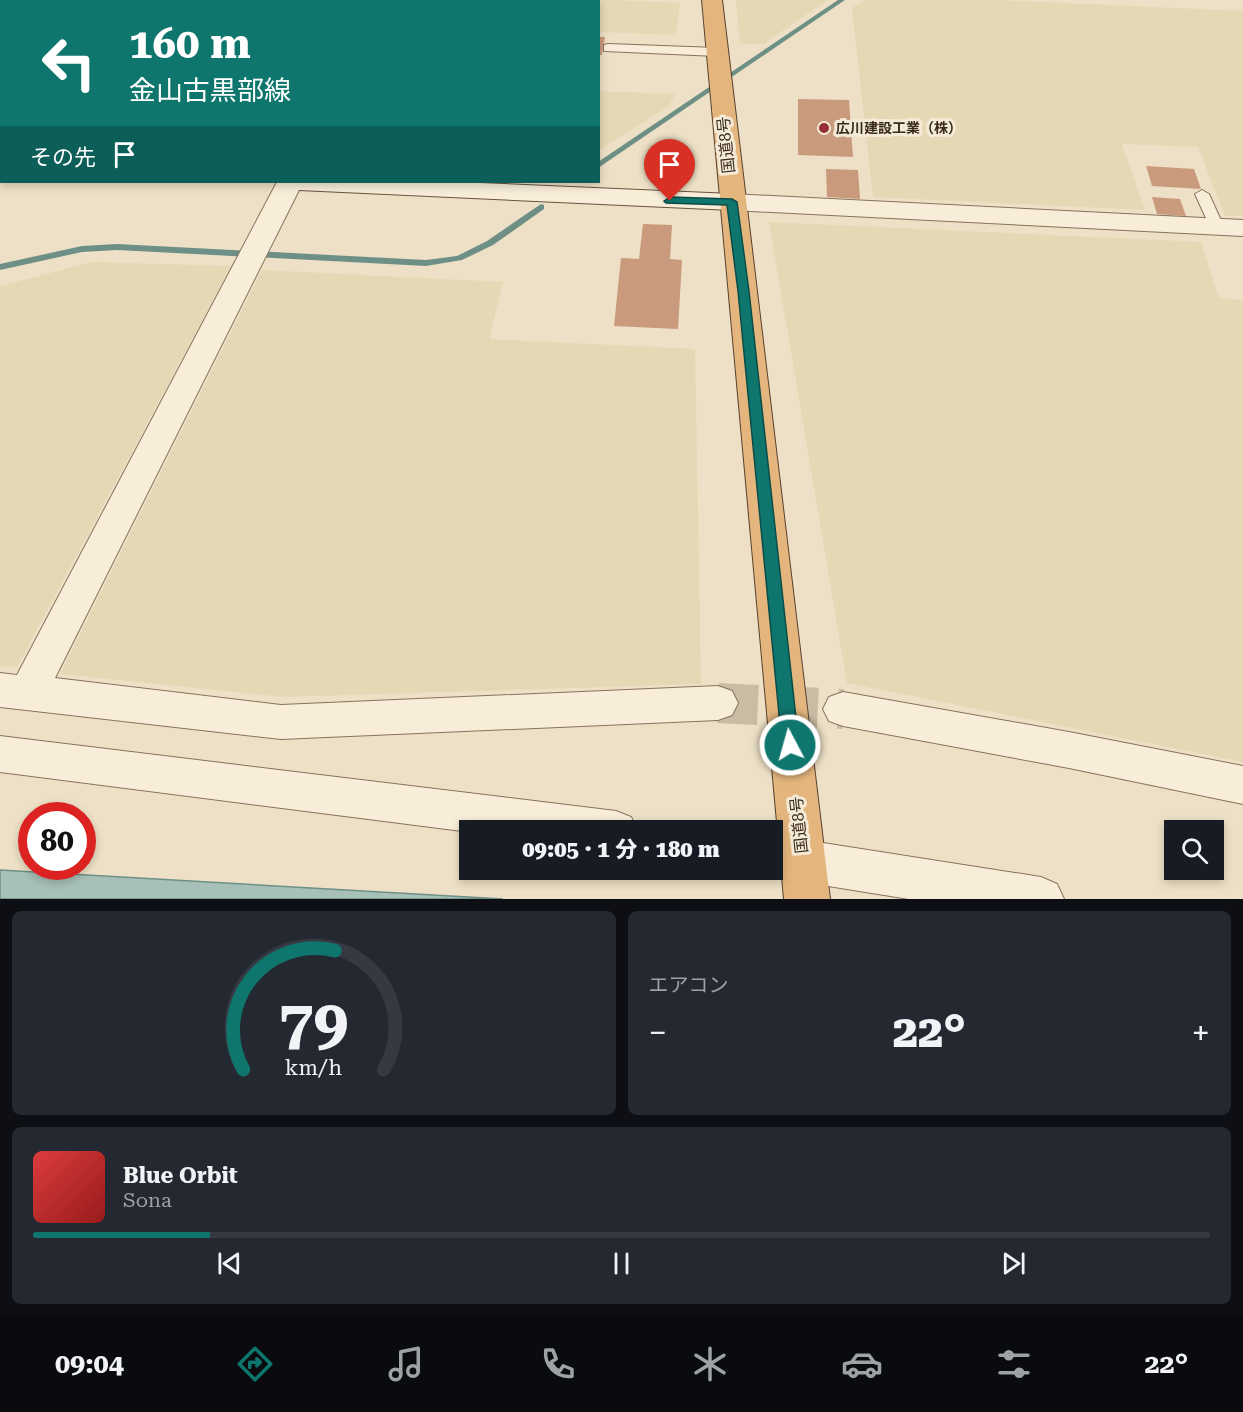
<!DOCTYPE html>
<html lang="ja">
<head>
<meta charset="utf-8">
<style>
  body { margin:0; font-family:"Roboto Serif","Noto Sans JP",serif; background:#242831; color:#f1f3f6; height:100vh; display:flex; flex-direction:column; font-size:22px; white-space:nowrap }
  * { box-sizing:border-box; margin:0 }
  p { font-size:20px; color:#9ea1a6 }
  .icon { flex:none; width:33px; height:33px; fill:none; stroke:currentColor; stroke-width:2; stroke-linecap:round; stroke-linejoin:round }
  .map { position:relative; height:899px; overflow:hidden }
  .drawer { display:flex; flex-direction:column; gap:12px; padding:12px; background:#0d0f14; flex:1 }
  .drawer>* { flex:none }
  .top-card { position:absolute; left:0px; top:0px; width:600px; height:183px; box-shadow:0 3px 9px #0003; background:#0f766e; color:#fff; overflow:hidden }
  .fabs { position:absolute; left:1164px; top:820px; display:grid; gap:12px }
  .fabs a { display:grid; place-items:center; width:60px; height:60px; border-radius:0px; background:#171b24; box-shadow:0 3px 9px #0003; font-size:30px }
  .speed { position:absolute; left:18px; top:802px; display:flex; gap:12px; font-size:30px; font-weight:700; text-align:center }
  .speed>* { display:grid; place-content:center; width:78px; height:78px; border-radius:50%; background:#171b24; box-shadow:0 3px 9px #0003; line-height:1 }
  .speed .limit { border:9px solid #d22; background:#fff; color:#111 }
  .pin { position:absolute; display:grid; place-items:center; width:51px; height:51px; color:#fff; margin:-62px -26px; border-radius:50% 50% 50% 0; rotate:-45deg; box-shadow:0 0 6px #0007 }
  .pin .icon { rotate:45deg }
  .me { position:absolute; width:66px; margin:-33px; rotate:354deg; stroke-linejoin:round; filter:drop-shadow(0 0 4px #0008) }
  .turn { display:flex; align-items:center; gap:21px; height:126px; padding:0 30px; font-size:27px }
  .turn .icon { width:78px; height:78px; stroke-width:2.5 }
  .turn b { display:block; font-size:42px; line-height:51px }
  .then { display:flex; align-items:center; height:57px; padding:0 30px; background:#0003; gap:12px; font-size:22px }
  .big { font-size:45px; font-weight:800; line-height:1.1 }
  .drawer .tile { flex:1; display:flex; flex-direction:column; justify-content:center; gap:9px; min-width:0; padding:0 21px; border-radius:9px; background:#242831 }
  .drawer .dial { align-items:center; gap:0 }
  .dial svg { height:156px; overflow:visible; fill:none; stroke:#363941; stroke-width:7; stroke-linecap:round; text-anchor:middle }
  .dial text { fill:#f1f3f6; stroke:none }
  .song { display:flex; align-items:center; gap:18px }
  .cover { width:72px; height:72px; border-radius:9px; background:linear-gradient(135deg,hsl(0 70% 55%),hsl(0 70% 35%)) }
  .played { height:6px; border-radius:3px; background:linear-gradient(90deg,#0f766e 15%,#363941 15%) }
  .keys { display:flex; justify-content:space-around; direction:ltr }
  .heat { display:flex; justify-content:space-between; align-items:center; font-size:33px; direction:ltr }
  .drawer .tiles { flex:1; display:grid; gap:12px; grid-template-columns:1fr 1fr }
  .tile:last-child { grid-column:span 2 }
  .trip { position:absolute; left:459px; top:820px; width:324px; height:60px; border-radius:0px; background:#171b24; box-shadow:0 3px 9px #0003; font-weight:800; line-height:60px; text-align:center }
  .tabs { display:flex; height:96px; justify-content:space-around; align-items:center; background:#090b0e; color:#9ea1a6 }
  .tabs .icon { width:42px; height:42px }
  .tabs .active { color:#0f766e }
  .tabs b { font-size:27px; color:#f1f3f6 }
  .map>svg:first-child { display:block }
  .farmland { fill:#e3d9b4 }
  .water { fill:#a7c1b8; stroke:#6e8f85; stroke-width:1.5 }
  .lines { fill:none; stroke-linecap:round; stroke-linejoin:round }
  .stream { fill:#6e8f85; fill-rule:evenodd }
  .building { fill:#ca9a7d }
  .minor-tunnel { stroke:#c9bca5; stroke-width:40; stroke-dasharray:40 20; stroke-linecap:butt }
  .service-casing { stroke:#88725c; stroke-width:2 }
  .minor-casing { stroke:#88725c; stroke-width:2 }
  .secondary-casing { stroke:#6a533f; stroke-width:2 }
  .trunk-casing { stroke:#564030; stroke-width:2 }
  .service { fill:#f8edd9; fill-rule:evenodd }
  .minor { fill:#f8edd9; fill-rule:evenodd }
  .secondary { fill:#f8edd9; fill-rule:evenodd }
  .trunk { fill:#e4b67d; fill-rule:evenodd }
  .route { fill:#0f766e; stroke:#0a4d48; stroke-width:1.5 }
  .poi-dot { fill:#962e33; stroke:#f5ead6; stroke-width:2 }
  .labels { text-anchor:middle; dominant-baseline:central; stroke-width:6; stroke-linejoin:round; paint-order:stroke }
  .far-poi-label { font-size:14px; font-weight:bold; fill:#392b20; stroke:#f5ead6; text-anchor:start }
  .street-label { font-size:16px; fill:#392b20; stroke:#f5ead6 }
</style>
</head>
<body>
<div class="map">
<svg width="1243" height="899" viewBox="0 0 1243 899">
  <rect width="100%" height="100%" fill="#ede0c6"/>
  <g class="farmland">
    <path d="M0,0h341l-339,2 -1,10z"/>
    <path d="M369,0h243l68,3 -4,32 -77,-3 -1,-30z"/>
    <path d="M736,0h92l-65,44h-23z"/>
    <path d="M865,0h133l245,11v205h-18l-27,-69 -76,-3 23,66 -272,-13 -21,-189z"/>
    <path d="M599,91l76,3 -6,12 -70,44z"/>
    <path d="M769,222l432,20 18,56 24,2v462l-396,-79z"/>
    <path d="M93,262l138,4 -214,401 -17,-1v-380z"/>
    <path d="M262,270l241,12 -14,57 206,10 6,335 -417,13 -224,-23z"/>
  </g>
  <path class="water" d="M0,870l503,29h-503z"/>
  <g class="lines">
    <g class="stream">
      <path d="M838,0h7l-247,168v-6z"/>
      <path d="M541,204l3,1v4l-51,36 -31,15 -36,6 -309,-16 -35,2 -82,18v-6l82,-18 35,-2 309,16 31,-4 30,-15z"/>
    </g>
  </g>
  <g class="building">
    <path d="M598,37h7l-3,18h-4z"/>
    <path d="M798,99l51,1 4,57 -55,-2z"/>
    <path d="M1146,166l48,3 7,20 -49,-3z"/>
    <path d="M826,169l32,1 2,29 -33,-2z"/>
    <path d="M1152,197l28,2 6,17 -29,-2z"/>
    <path d="M643,224l29,1 -2,34 12,1 -4,69 -64,-3 7,-68 18,1z"/>
  </g>
  <g class="lines">
    <path class="minor-tunnel" d="M718,703l125,6"/>
    <g class="service-casing">
      <g id="service">
        <path d="M608,44l109,4 6,4 -6,4 -113,-5v-6z"/>
        <path d="M1202,190l7,4 15,33 -2,3 -5,1 -7,-4 -15,-33z"/>
      </g>
    </g>
    <g class="minor-casing">
      <g id="minor">
        <path d="M277,182h26l-248,496 226,27 437,-19 14,5 6,12 -6,12 -14,5 -437,19 -281,-32v-34l17,2z"/>
        <path d="M732,194l511,26v16l-511,-26 -9,-2 -4,-6 4,-6z"/>
        <path d="M843,692l226,40 174,34v38l-174,-36 -226,-42 -14,-5 -6,-12 6,-12z"/>
        <path d="M0,736l616,75 15,6 7,14 -168,1 -470,-60z"/>
        <path d="M772,835l269,42 16,7 7,15h-155l-137,-22 -16,-7h16z"/>
      </g>
    </g>
    <g class="secondary-casing">
      <g id="secondary">
        <rect x="0" y="155" width="2" height="16"/>
        <path d="M286,182h171l275,12 9,2 4,6 -4,6 -9,2 -433,-20 -9,-3z"/>
      </g>
    </g>
    <g class="trunk-casing">
      <path id="trunk" d="M702,0h20l108,899h-46z"/>
    </g>
    <use href="#service" class="service"/>
    <use href="#minor" class="minor"/>
    <use href="#secondary" class="secondary"/>
    <use href="#trunk" class="trunk"/>
  </g>
  <path class="route" d="M670,197l62,2 5,3 12,89 50,454 -3,5 -6,3 -5,-3 -3,-5 -44,-454 -11,-86 -61,-2 -2,-2z"/>
  <circle class="poi-dot" cx="824" cy="128" r="6"/>
  <g class="labels">
    <g class="far-poi-label">
      <text x="836" y="128">広川建設工業（株）</text>
    </g>
    <g class="street-label">
      <text transform="translate(726 145) rotate(-96)">国道8号</text>
      <text transform="translate(799 825) rotate(-96)">国道8号</text>
    </g>
  </g>
</svg>
<div class="fabs">
<a><svg class="icon" aria-label="search" viewBox="0 0 24 24"><circle cx="10" cy="10" r="6"/><path d="M15 15l6 6"/></svg></a>
</div>
<div class="speed"><div class="limit">80</div></div>
<div class="pin" style="left:670px;top:201px;background:#d93025"><svg class="icon" aria-label="arrive" viewBox="0 0 24 24"><path d="M6 21V4h12l-3 4 3 4H6"/></svg></div>
<svg class="me" style="left:790px;top:745px" viewBox="-20 -20 40 40"><circle r="17" fill="#0f766e" stroke="#fff" stroke-width="3"/><path d="M0-11L8 9 0 5-8 9z" fill="#fff"/></svg>
<div class="trip">09:05 · 1 分 · 180 m</div>
<div class="top-card">
<div class="turn"><svg class="icon" aria-label="left" viewBox="0 0 24 24"><path d="M17 20v-9H6M10 6l-5 5 5 5"/></svg><div><b>160 m</b>金山古黒部線</div></div>
<div class="then">その先<svg class="icon" aria-label="arrive" viewBox="0 0 24 24"><path d="M6 21V4h12l-3 4 3 4H6"/></svg></div>
</div>
</div>
<section class="drawer">
<div class="tiles">
<div class="tile dial"><svg viewBox="0 0 100 80">
<path d="M14 69A42 42 0 1 1 86 69"/>
<path d="M14 69A42 42 0 0 1 61 8" stroke="#0f766e"/>
<text x="50" y="56" font-size="32" font-weight="700">79</text>
<text x="50" y="72" font-size="11">km/h</text>
</svg></div>
<div class="tile"><p>エアコン</p>
<div class="heat"><a>−</a><b class="big">22°</b><a>+</a></div>
</div>
<div class="tile">
<div class="song"><i class="cover"></i><div><b>Blue Orbit</b><p>Sona</p></div></div>
<div class="played"></div>
<div class="keys"><svg class="icon" aria-label="previous" viewBox="0 0 24 24"><path d="M18 5L8 12l10 7zM5 5v14"/></svg><svg class="icon" aria-label="pause" viewBox="0 0 24 24"><path d="M8 5v14M16 5v14"/></svg><svg class="icon" aria-label="next" viewBox="0 0 24 24"><path d="M6 5l10 7-10 7zM19 5v14"/></svg></div>
</div>
</div>
</section>
<nav class="tabs">
<b>09:04</b>
<svg class="icon active" aria-label="directions" viewBox="0 0 24 24"><path d="M12 3l9 9-9 9-9-9zM9 14v-3h6M13 9l2 2-2 2"/></svg>
<svg class="icon" aria-label="music" viewBox="0 0 24 24"><path d="M9 18V5l10-2v13"/><circle cx="6" cy="18" r="3"/><circle cx="16" cy="16" r="3"/></svg>
<svg class="icon" aria-label="phone" viewBox="0 0 24 24"><path d="M5 4h4l2 5-3 2q2 4 5 5l2-3 5 2v4C11 20 4 13 5 4z"/></svg>
<svg class="icon" aria-label="climate" viewBox="0 0 24 24"><path d="M12 3v18M4 7l16 10M4 17L20 7"/></svg>
<svg class="icon" aria-label="car" viewBox="0 0 24 24"><path d="M5 17H2v-5l4-1 3-4h7l3 4 3 1v5h-3M9 17h6M6 11h13"/><circle cx="7" cy="17" r="2"/><circle cx="17" cy="17" r="2"/></svg>
<svg class="icon" aria-label="filters" viewBox="0 0 24 24"><path d="M4 7h16M4 17h16"/><circle cx="9" cy="7" r="2"/><circle cx="15" cy="17" r="2"/></svg>
<b>22°</b>
</nav>
</body>
</html>
